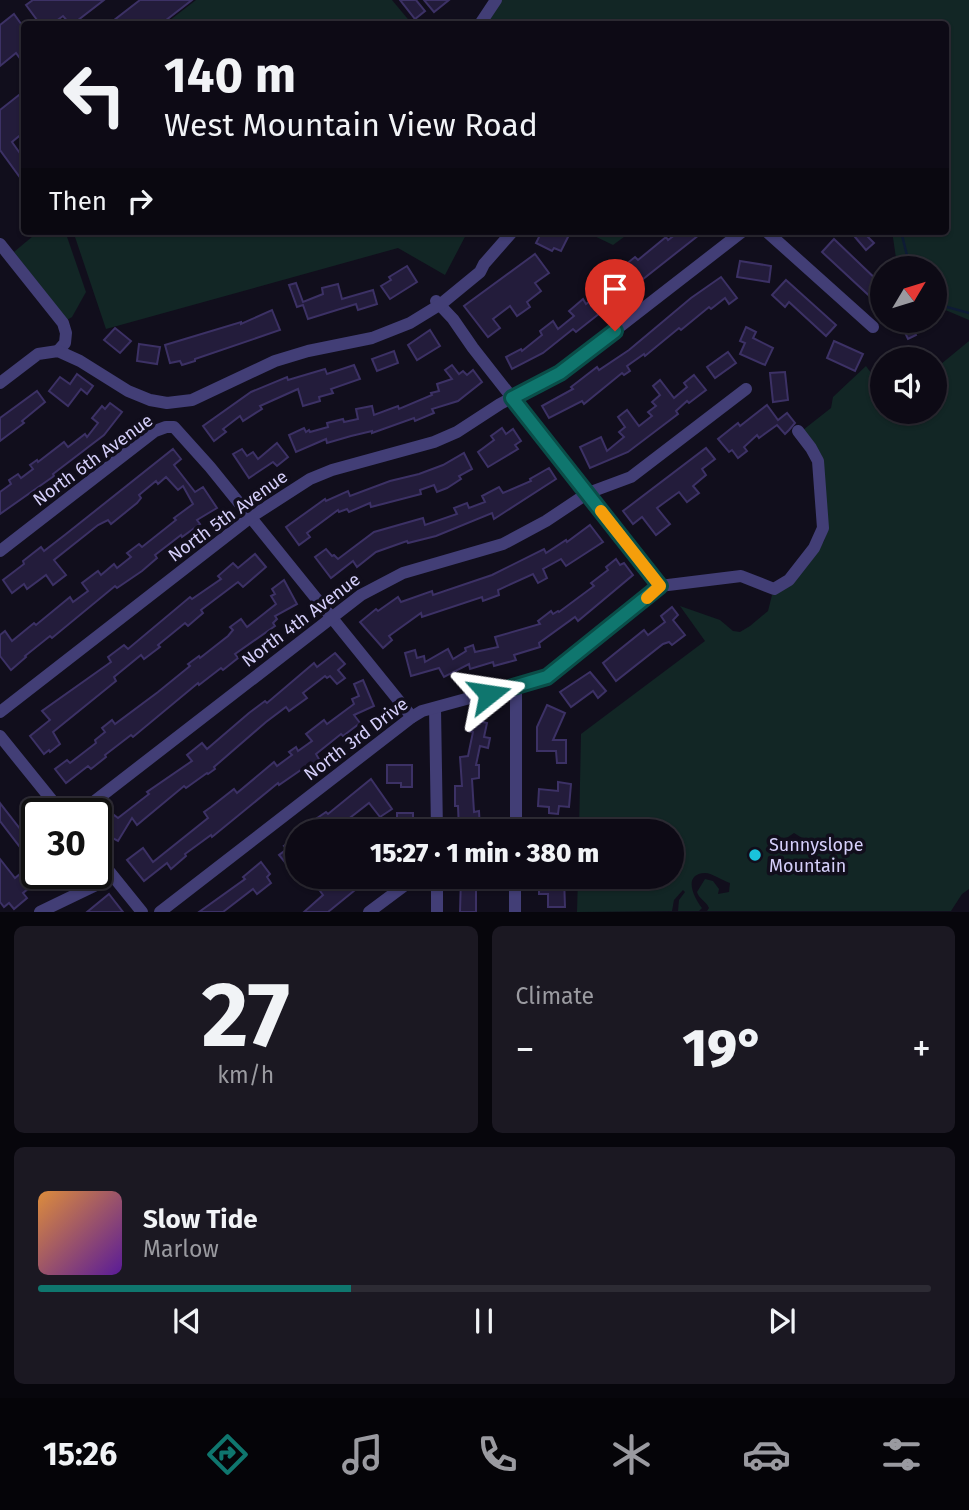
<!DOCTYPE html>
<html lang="en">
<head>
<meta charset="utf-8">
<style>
  body { margin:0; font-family:"Fira Sans",sans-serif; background:#1b1822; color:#f1f3f6; height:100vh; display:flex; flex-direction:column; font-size:26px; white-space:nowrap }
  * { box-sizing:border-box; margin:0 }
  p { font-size:23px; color:#9a9aa0 }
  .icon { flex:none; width:38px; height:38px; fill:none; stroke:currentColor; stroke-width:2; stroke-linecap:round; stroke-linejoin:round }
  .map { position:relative; height:912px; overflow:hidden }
  .panel { display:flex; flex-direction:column; gap:14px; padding:14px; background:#07060c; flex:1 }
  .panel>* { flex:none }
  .hud { position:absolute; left:21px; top:21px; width:928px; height:214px; border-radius:7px; box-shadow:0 2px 5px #0004,0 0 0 2px #2d2b34; background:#0d0a15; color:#f1f3f6; overflow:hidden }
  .needle { width:46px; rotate:52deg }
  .tools { position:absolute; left:870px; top:256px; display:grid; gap:14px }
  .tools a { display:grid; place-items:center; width:77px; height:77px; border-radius:50%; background:#0d0a15; box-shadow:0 2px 5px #0004,0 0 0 2px #2d2b34; font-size:35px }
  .speed { position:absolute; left:21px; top:798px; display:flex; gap:14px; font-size:35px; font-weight:700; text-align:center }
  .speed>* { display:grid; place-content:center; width:91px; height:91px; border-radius:50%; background:#0d0a15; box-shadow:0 2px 5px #0004,0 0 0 2px #2d2b34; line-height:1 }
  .speed .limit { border:4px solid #111; border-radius:10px; background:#fff; color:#111 }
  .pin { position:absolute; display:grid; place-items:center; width:60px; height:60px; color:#fff; margin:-72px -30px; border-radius:50% 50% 50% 0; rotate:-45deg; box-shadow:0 0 7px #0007 }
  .pin .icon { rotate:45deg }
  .me { position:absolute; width:77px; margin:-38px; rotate:75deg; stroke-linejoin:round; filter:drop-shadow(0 0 5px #0008) }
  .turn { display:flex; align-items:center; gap:24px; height:147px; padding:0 28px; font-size:32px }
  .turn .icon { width:91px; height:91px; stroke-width:2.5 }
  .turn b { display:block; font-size:49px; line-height:60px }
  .then { display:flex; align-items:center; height:66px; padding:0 28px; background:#0003; gap:14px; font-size:26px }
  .big { font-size:52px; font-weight:800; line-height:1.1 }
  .panel .card { flex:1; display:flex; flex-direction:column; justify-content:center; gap:10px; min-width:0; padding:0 24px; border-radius:10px; background:#1b1822 }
  .panel .dial { align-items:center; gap:0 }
  .dial b { font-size:91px; line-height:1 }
  .song { display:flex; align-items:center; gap:21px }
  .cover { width:84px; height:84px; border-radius:10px; background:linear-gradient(135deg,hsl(30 70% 55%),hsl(270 70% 35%)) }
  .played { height:7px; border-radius:4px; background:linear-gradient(90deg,#0f766e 35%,#2d2b34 35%) }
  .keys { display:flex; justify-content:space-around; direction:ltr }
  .heat { display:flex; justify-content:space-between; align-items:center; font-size:38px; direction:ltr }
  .panel .tiles { flex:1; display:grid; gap:14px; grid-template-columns:1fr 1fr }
  .card:last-child { grid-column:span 2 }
  .trip { position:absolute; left:285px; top:819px; width:399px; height:70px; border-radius:35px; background:#0d0a15; box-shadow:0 2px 5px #0004,0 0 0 2px #2d2b34; font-weight:800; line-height:70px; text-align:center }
  .tab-bar { display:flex; height:112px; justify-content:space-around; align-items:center; background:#050408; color:#9a9aa0 }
  .tab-bar .icon { width:49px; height:49px }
  .tab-bar .current { color:#0f766e }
  .tab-bar b { font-size:32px; color:#f1f3f6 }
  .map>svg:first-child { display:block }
  .green { fill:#122625; fill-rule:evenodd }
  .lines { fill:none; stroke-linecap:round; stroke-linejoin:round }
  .stream { stroke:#0e1b35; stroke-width:2.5 }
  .building { fill:#231c3b; stroke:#3c3165; stroke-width:2 }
  .minor { stroke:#423e76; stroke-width:12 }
  .route-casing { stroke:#0a4d48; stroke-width:18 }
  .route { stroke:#0f766e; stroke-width:12 }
  .slow { stroke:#f59e0b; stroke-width:12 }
  .poi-dot { fill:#19c3db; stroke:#110e1c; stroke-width:2.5 }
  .labels { text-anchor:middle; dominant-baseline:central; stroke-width:7; stroke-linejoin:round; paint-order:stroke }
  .street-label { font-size:18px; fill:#d5cffa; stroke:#110e1c }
  .poi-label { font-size:18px; fill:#d5cffa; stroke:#110e1c; text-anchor:start }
</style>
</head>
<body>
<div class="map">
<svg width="969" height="912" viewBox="0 0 969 912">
  <rect width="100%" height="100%" fill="#110e1c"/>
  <g class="green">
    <path d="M196,0h196l20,24h-247z"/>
    <path d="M502,0h467v320l-26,-11 -8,-8 -1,-33h-32l-6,-10 -4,-27h53v-207h-458z"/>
    <path d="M39,231h26l21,61 -14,25 -5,3 -53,-68z"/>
    <path d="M73,231h395l-23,44 -47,-27 -292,81z"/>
    <path d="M584,231h48l-19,14z"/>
    <path d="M969,341v548l-7,5 -11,17h-244l2,-3c-3,-7 -10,-9 -12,-16l8,-13 8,2 6,8 -1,5 11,-2 1,-9c-7,-2 -18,-10 -25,-10 -23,1 -11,25 -3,35l-3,3h-21l1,-11 6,-8 -2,-2 -9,10 -2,11 -95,1 1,-35h94v-46h-93l2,-97 124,-93 -25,-35 40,14 13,11 7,1 10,-6 18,-15 4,-16 18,-9 34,-45 4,-13 -5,-66 -20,-32 28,-22 2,-11 33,-31 16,22v23h52l1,-42zM794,833l21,13 -2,5c-11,4 -20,-3 -28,-12z"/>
  </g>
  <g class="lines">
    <g class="stream">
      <path d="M901,231l9,37"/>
      <path d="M934,298l13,9 22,6"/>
    </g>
  </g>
  <g class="building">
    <path d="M33,0h71l-31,24h-3l-7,-8 -11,8h-21l6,-4 -11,-15z"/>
    <path d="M140,0h52l-31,24h-52z"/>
    <path d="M400,0h16l9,11 -10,8z"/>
    <path d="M424,0h25l-15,12z"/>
    <path d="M14,14l10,14v36l-8,-11 -16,13v-41z"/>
    <path d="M24,91v41l-12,10 12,17v24l-24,-33v-40z"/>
    <path d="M542,231h29l-10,20 -7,-3 -2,3 -16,-8z"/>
    <path d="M680,231h24l-128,101 -3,-3 -30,24 -31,16 -6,-12 15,-8 1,2 20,-16 -2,-4 13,-10 5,8 16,-13 -5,-5 14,-12 3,5 15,-11 -2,-3 23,-17 -3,-3 16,-13 3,3 28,-23 2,3z"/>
    <path d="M862,231l12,12 -8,7 -11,-13z"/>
    <path d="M834,239l48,46v11l-6,6 -54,-50z"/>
    <path d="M535,254l14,19 -14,10 6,8 -14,11 3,5 -13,9 -7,-10 -17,13 7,9 -12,9 -24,-31z"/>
    <path d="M740,261l31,5 -2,16 -32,-5z"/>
    <path d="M407,266l10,16 -27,17 -9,-13 10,-6 -2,-3z"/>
    <path d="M721,277l16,21 -8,6 -4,-6 -14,11 -2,-2 -28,23 -2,-2 -34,28 -1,-2 -17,12 3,5 -6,4 -2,-2 -38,31 -2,-3 -33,17 -7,-12 31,-17 -2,-2 26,-20 2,3 30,-20 62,-52z"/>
    <path d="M786,280l50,45 -10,11 -37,-34 -4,5 -13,-12z"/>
    <path d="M296,283l7,19 20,-8 -1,-6 16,-4 4,15 31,-9 4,14 -19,6 -2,-6 -48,15 -5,-14 -6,2 -8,-22z"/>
    <path d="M272,310l8,20 -85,29v2l-13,4 -2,-4 -10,2 -5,-18 76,-23v2z"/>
    <path d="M899,320h18l3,8 -6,3 2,4 -8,4z"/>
    <path d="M746,327l10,5 -3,6 20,10 -8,17 -25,-11 5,-11 -5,-2z"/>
    <path d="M115,328l16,13 -11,12 -16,-13z"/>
    <path d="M430,330l10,16 -23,14 -9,-15z"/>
    <path d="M834,341l29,13 -8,17 -28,-13z"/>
    <path d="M139,344l21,3 -3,17 -20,-3z"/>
    <path d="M394,351l4,12 -21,8 -5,-12z"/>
    <path d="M728,352l8,11 -21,15 -8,-11z"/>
    <path d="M354,365l6,14 -29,10 2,4 -14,4 1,4 -17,5 -5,-17 -38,17 2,3 -19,12 -3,-5 -17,13 3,3 -12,9 -11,-15 48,-34 36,-15 1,3 37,-11 2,5z"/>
    <path d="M452,365l7,9 4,-3 4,4 6,-5 9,12 -24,19 -26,8 2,4 -19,8 -1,-3 -42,15v-2l-21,5 -24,7 -1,-4 -30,13 -7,-17 15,-7 2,4 3,-2 1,2 18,-5 -1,-4 16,-4 1,3 14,-3 -2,-10 16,-3 2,9 24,-9 1,3 33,-14 -1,-2 8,-2 -2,-7 15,-5 -7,-9z"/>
    <path d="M785,372l3,28 -15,2 -3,-29z"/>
    <path d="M77,374l16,12 -6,8 -6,-5 -13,17 -19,-15 11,-14 10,7z"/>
    <path d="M694,375l12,15 -17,13 -2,-2 -11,10 2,3 -50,38 -38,16 -10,-21 21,-10 6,14 17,-14 -5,-5 6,-5 -7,-10 9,-7 12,16 13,-10 -4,-4 8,-6 -4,-4 8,-7 -7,-9 7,-6 14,18 13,-11 -3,-4z"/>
    <path d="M37,391l8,11 -23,19 2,2 -24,18v-23z"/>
    <path d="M110,403l12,9 -18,23 -51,39 1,2 -54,38v-22l11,-8 -2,-4 9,-6 3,4 12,-9 -3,-4 7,-5 1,2 26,-20 4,5 17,-13 2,3 11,-14 -6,-5 10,-12 3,3z"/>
    <path d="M767,405l11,15 9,-7 8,10 -6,7 -4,4 -8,-9 -18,13 -2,-3 -13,12 3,4 -9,7 -6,-8 -3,2 -11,-13 20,-16 2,3z"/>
    <path d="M502,428l4,6 7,-5 8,12 -6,4 3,4 -30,18 -10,-15 16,-12 -3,-4z"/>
    <path d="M277,443l11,14 -11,9 -4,-4 -24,16 -16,-24 9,-5 5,7 6,-4 5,7z"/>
    <path d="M706,448l9,11 -13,10 4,6 -13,11 6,7 -12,9 -8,-10 -22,16 13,16 -14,11 -14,-18 -9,7 -10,-13z"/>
    <path d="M173,449l8,10 -7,6 21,27 8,-5 14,21 -20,12 3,4 -18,13 -1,-2 -26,20 2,3 -15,13 -25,17 -2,-2 -63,52 -2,-2 -25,20 1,1 -15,13 -11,-14v-21l5,-4 7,10 22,-18 2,2 34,-28 3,5 15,-11 -6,-8 16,-12 3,4 13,-11 3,4 14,-11 -4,-4 12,-9 3,3 34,-27 -2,-2 19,-14 -10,-18 -5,4 -12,-13 -8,7 -2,-3 -17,14 2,3 -4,5 -26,21 -3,-4 -10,5 -44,35 12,15 -13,10 -7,-10 -19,14 -3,-5 -12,9 -9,-13 21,-16 -1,-3 18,-14 3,4 22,-17z"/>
    <path d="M464,453l8,16 -13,7 2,3 -14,9 -10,4 -3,-7 -14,5 1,4 -50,13 -1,-4 -21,9 -2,-3 -8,3 -1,-2 -31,23 3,4 -11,8 -13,-18 39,-28 1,2 22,-10 2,5 40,-15 29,-7 24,-9z"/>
    <path d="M549,468l7,11 -62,40 -2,-6 -56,23 -28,7 -1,-2 -31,11 -19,15 -4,-6 -22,17 -16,-21 11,-8 6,7 2,-1 4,4 36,-27 49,-14 2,7 32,-11 -3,-6 13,-5 2,5 16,-6 -3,-6 17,-9 4,6 28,-12 -1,-2z"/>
    <path d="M590,525l13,17 -37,24 -5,-7 -18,10 4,9 -9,5 -5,-9 -35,16 1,5 -16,6 -1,-4 -60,20 -1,-4 -32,23 3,4 -9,8 -23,-26 16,-13 2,2 20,-14 3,5 31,-11 1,4 59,-20 52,-26 2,4 20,-13 1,2z"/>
    <path d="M255,554l11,13 -23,20 -5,-5 -37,28 2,3 -15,13 -3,-3 -27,22 2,2 -16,12 -3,-4 -27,22 2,4 -63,51 7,12 -10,8 -1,-2 -5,4 -14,-18 20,-16 -8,-9 69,-49 -3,-5 16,-12 4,4 62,-52 2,2 29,-20 -3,-3 15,-13 5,5z"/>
    <path d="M616,559l4,6 4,-2 9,12 -55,46 -3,-4 -36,26 1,4 -26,8 2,5 -22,6 -1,-4 -23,7 -1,-5 -25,13 -5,-9 -28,8 -6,-23 10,-3 2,8 7,-2 1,6 23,-13 5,10 13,-8 -1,-3 8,-3 2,7 23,-5 -3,-10 45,-13 -2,-3 13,-10 2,3 5,-3 1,1 35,-26 -3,-3 17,-13 -2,-3z"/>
    <path d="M284,580l13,24 -22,12 2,3 -4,4 2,3 -40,28 3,4 -15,12 -2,-2 -22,17 -1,-2 -65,54 -2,-2 -26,20 1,2 -15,12 -3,-3 -22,17 -11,-14 12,-9 3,3 26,-20 -1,-3 10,-8 -3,-4 10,-8 3,4 43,-32 32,-26 -2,-2 11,-8 1,2 28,-22 5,-6 -3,-3 11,-8 6,8 29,-23 -5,-8 4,-2 -3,-5z"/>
    <path d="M672,607l6,8 -5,5 12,15 -13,10 -3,-3 -6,2 -47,37 -13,-18 41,-33 4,5 17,-13 -4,-6z"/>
    <path d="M335,653l10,11 -7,6 7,8 -8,6 -7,-8 -3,2 -2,-2 -22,17 4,5 -18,13 -3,-4 -20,15 -52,45 1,2 -7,5 -1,-1 -21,15 -2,-2 -47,39 -5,-7 -14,23 -15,-8 11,-18 4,3 31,-24 -2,-2 45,-31 -5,-6 15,-12 5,6 42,-36 16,-12 2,2 47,-40 3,4z"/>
    <path d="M590,672l16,19 -8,7 -5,-7 -22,16 -11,-15z"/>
    <path d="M363,680l11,26 -20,9 6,8 -17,13 -2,-2 -25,20 4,7 -7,5 -2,-3 -32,22 -1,-2 -66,54 -1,-2 -26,19 1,2 -15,13 -4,-6 -23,18 -17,-21 16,-12 10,14 55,-44 -4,-6 7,-5 23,-18 3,4 37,-31 3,4 15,-11 -3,-3 7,-5 2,4 14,-10 -6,-7 18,-14 3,4 27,-20 -2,-5 7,-3 -5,-12z"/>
    <path d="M547,705l18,8 -12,27h13v23h-9l-1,-12h-19v-24z"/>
    <path d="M470,719l17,4 -3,14 6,1 -2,10 -8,-2 -4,19h3v13l-7,1 2,33 5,-1 1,20h-21l-1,-25h-3v-20h7l-2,-29 8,-1 5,-24 -5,-1z"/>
    <path d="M387,765h25v22h-11v-4h-14z"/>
    <path d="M371,779l21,30 -12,8 -11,-14 -36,28h-21l-5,-6 19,-13 2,2z"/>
    <path d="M558,782l13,2 -2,23 -10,-1 -1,8 -9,-1v-6l-11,-1 1,-17 19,2z"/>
    <path d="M0,803l21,27 6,-5 5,6 -3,2 7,8 -13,10 -23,-30z"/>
    <rect x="397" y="813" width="16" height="18"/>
    <path d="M298,836v23l-10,7 -9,-11 8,-6 -3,-3z"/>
    <path d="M0,859l15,19 11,-9 2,3 9,-6v7h28l-15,11 -6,-8 -21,17 4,5 -13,11 -5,-6 -5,4 -4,-5z"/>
    <path d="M261,862l9,12 -3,3 4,6 -14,11 -4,-5 -30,23h-24l46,-33 -2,-2z"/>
    <path d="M310,877h10l5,6 4,-3 6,8 15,-11h21l-43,35h-24l19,-17z"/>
    <path d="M461,877h19v10h-4v25h-16z"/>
    <path d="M539,877h25l1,30h-17v-13h-9z"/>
    <path d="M109,894l14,18h-36z"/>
  </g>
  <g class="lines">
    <g class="minor">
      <path d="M480,24l16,-24"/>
      <path d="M766,231l107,96"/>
      <path d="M0,244l63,79 3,10 -1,10 -7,8"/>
      <path d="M436,301l17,18 20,29 187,238"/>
      <path d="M0,383l38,-29 20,-3 22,10 48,30 22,9 17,3 25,-3 83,-39 33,-10 64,-13 38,-15 31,-19 39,-32 4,-8 29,-33"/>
      <path d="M0,551l155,-120 11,-4h8l36,40 202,250"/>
      <path d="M660,586l81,-10 33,13 15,-9 25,-32 9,-20 -5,-67 -7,-13 -13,-17"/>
      <path d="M435,708l2,123"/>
      <path d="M0,712l251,-195 59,-38 22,-9 102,-28 23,-10 43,-28 60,-31 183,-142"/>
      <path d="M0,736l63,78"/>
      <path d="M78,814l283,-219 42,-22 100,-29 43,-23 42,-28 43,-16 115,-88"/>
      <path d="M516,831v-144"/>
      <path d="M96,855l46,57"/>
      <path d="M40,912l58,-28 13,-10"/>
      <path d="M160,912l252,-195 10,-6 125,-34 113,-91"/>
      <path d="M369,912l47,-35"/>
      <path d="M437,912v-35"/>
      <path d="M515,912v-35"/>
    </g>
  </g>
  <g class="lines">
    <g class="route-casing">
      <path id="route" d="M489,694l58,-17 113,-91 -148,-188 48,-25 55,-42"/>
    </g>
    <use href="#route" class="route"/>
    <path class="slow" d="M601,511l59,75 -13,12"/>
  </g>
  <circle class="poi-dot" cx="755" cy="855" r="7"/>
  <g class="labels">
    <g class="street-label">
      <text transform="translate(93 460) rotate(-36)">North 6th Avenue</text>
      <text transform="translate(228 516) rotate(-36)">North 5th Avenue</text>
      <text transform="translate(301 620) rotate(-37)">North 4th Avenue</text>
      <text transform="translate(356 739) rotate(-37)">North 3rd Drive</text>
    </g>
    <g class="poi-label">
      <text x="769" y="845">Sunnyslope<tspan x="769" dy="21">Mountain</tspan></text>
    </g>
  </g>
</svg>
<div class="tools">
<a><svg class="needle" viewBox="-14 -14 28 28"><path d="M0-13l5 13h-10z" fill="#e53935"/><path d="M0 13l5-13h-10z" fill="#9a9aa0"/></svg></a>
<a><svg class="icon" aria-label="sound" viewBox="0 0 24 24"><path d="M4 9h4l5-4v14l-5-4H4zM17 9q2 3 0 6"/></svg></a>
</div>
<div class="speed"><div class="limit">30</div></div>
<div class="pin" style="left:615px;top:331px;background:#d93025"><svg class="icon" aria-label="arrive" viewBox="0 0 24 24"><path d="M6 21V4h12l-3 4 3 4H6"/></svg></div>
<svg class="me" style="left:489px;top:694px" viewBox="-20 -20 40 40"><path d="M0-17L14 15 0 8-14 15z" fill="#0f766e" stroke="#fff" stroke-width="4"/></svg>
<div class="trip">15:27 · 1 min · 380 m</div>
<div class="hud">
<div class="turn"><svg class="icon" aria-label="left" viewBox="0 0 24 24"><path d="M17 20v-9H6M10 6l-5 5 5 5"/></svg><div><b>140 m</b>West Mountain View Road</div></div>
<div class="then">Then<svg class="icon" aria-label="right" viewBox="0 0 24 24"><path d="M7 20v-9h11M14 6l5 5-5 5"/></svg></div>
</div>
</div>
<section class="panel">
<div class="tiles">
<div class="card dial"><b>27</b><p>km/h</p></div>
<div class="card"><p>Climate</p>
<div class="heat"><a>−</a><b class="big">19°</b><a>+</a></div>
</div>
<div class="card">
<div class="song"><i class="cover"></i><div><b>Slow Tide</b><p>Marlow</p></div></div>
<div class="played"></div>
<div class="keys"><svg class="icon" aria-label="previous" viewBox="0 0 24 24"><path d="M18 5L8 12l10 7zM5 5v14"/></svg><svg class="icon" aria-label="pause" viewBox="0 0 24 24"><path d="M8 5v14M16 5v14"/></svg><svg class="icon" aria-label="next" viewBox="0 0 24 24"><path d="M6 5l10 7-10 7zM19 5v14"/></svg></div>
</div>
</div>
</section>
<nav class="tab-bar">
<b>15:26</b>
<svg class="icon current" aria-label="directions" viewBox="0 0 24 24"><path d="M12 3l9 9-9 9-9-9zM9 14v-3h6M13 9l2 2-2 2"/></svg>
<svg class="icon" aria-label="music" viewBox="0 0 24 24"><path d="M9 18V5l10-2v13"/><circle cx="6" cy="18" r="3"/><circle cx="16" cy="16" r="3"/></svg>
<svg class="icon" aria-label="phone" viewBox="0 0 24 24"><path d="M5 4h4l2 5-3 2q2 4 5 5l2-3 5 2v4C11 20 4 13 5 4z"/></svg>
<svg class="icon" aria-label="climate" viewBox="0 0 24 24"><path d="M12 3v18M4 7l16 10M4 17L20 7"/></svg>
<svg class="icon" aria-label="car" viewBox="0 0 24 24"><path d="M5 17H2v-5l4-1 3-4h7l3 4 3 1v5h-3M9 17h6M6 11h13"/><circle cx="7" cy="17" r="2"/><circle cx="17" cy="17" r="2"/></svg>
<svg class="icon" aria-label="filters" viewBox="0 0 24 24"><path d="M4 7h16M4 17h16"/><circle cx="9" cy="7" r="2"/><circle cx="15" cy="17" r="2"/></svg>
</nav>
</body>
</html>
